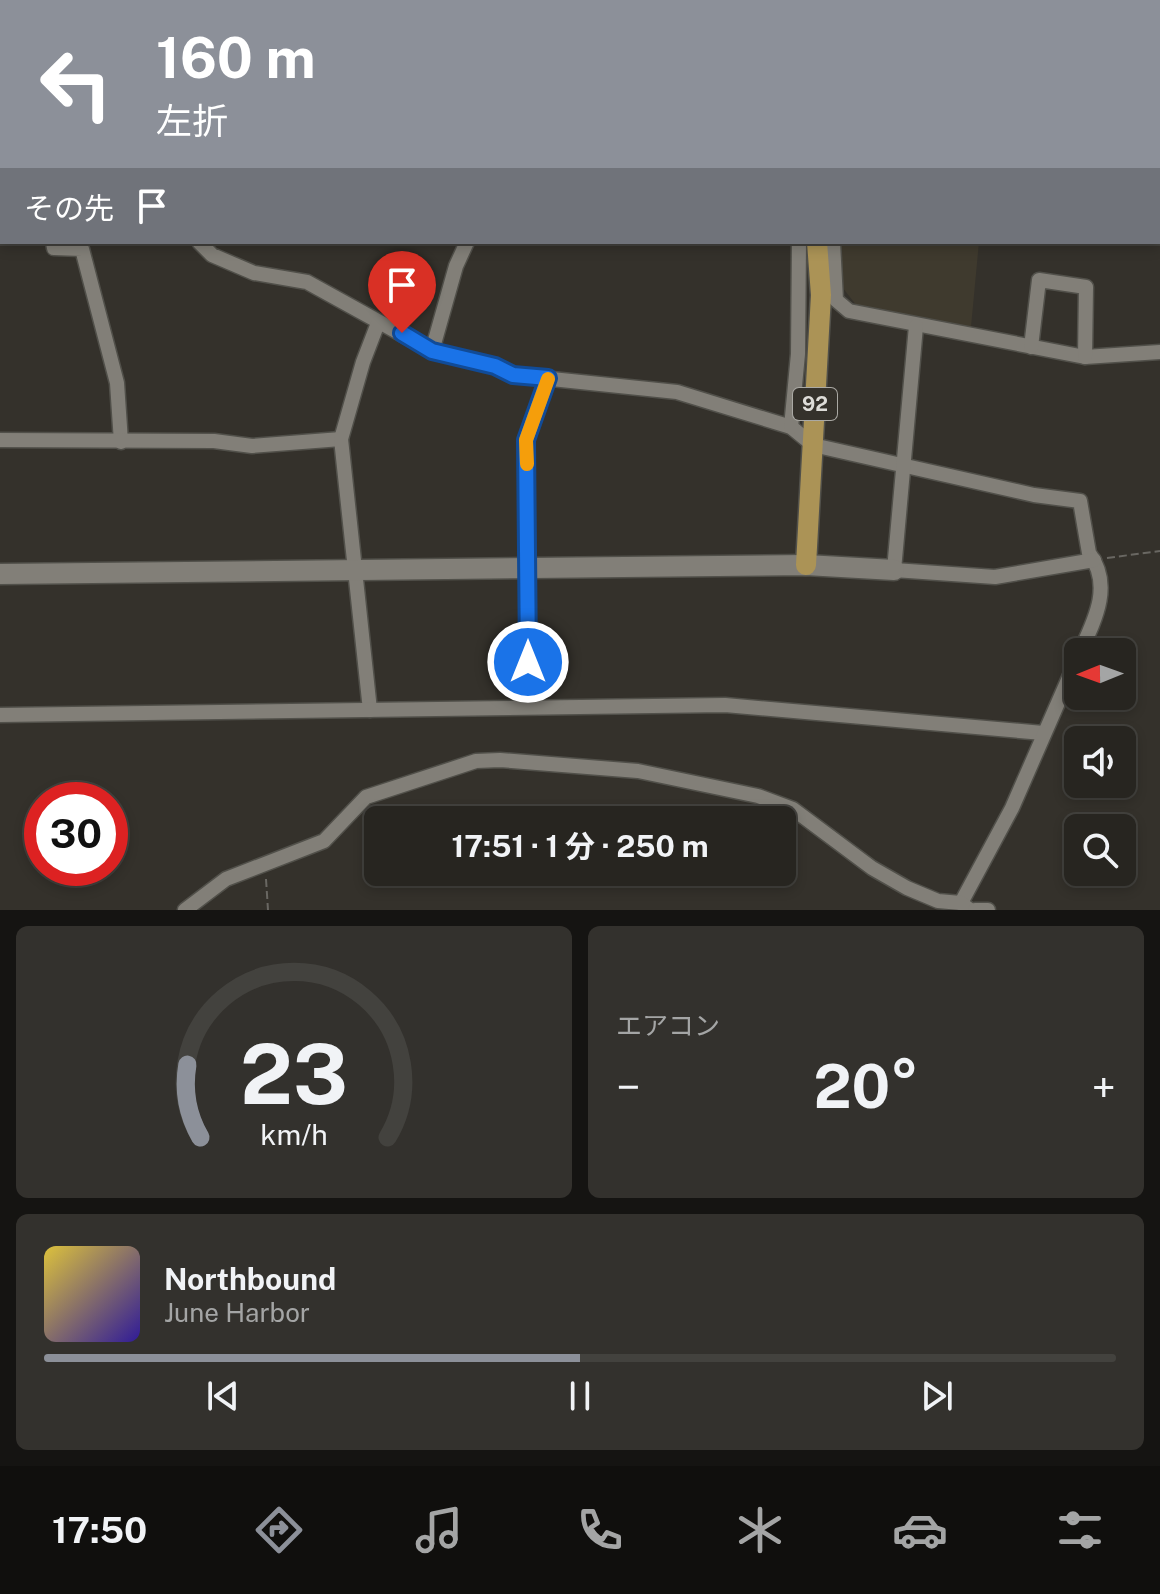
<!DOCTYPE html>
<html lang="ja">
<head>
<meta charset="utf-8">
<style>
  body { margin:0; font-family:"Public Sans","Noto Sans JP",sans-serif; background:#33312d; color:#f1f3f6; height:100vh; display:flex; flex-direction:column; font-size:30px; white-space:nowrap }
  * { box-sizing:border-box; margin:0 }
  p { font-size:26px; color:#a4a5a5 }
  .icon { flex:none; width:44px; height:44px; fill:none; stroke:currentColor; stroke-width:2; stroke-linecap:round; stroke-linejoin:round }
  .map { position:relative; height:910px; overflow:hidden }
  .drawer { display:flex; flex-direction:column; gap:16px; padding:16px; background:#151412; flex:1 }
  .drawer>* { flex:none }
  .guide { position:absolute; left:0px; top:0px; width:1160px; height:244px; box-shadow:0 4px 12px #0003,0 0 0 2px #43423e; background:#8c9099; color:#fff; overflow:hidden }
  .needle { width:52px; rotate:269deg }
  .buttons { position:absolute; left:1064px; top:638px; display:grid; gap:16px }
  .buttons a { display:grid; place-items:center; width:72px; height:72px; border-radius:12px; background:#272520; box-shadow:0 4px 12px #0003,0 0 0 2px #43423e; font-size:40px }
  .speed { position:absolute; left:24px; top:782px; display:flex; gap:16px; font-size:40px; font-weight:700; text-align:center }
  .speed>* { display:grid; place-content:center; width:104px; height:104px; border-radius:50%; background:#272520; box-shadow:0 4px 12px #0003,0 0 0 2px #43423e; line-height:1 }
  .speed .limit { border:12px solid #d22; background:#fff; color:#111 }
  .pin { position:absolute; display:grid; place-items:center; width:68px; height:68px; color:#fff; margin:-82px -34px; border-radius:50% 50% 50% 0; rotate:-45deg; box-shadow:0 0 8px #0007 }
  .pin .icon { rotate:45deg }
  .me { position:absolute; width:88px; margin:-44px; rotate:0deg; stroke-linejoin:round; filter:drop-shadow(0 0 6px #0008) }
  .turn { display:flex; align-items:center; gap:28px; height:168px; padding:0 24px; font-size:36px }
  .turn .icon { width:104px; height:104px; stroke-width:2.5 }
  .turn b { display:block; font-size:56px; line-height:68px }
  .then { display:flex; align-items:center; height:76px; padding:0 24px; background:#0003; gap:16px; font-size:30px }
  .big { font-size:60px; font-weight:700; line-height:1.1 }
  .drawer .card { flex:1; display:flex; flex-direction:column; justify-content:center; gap:12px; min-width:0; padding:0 28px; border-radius:12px; background:#33312d }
  .drawer .dial { align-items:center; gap:0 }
  .dial svg { height:208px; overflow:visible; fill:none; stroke:#43423e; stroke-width:7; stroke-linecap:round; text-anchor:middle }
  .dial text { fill:#f1f3f6; stroke:none }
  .song { display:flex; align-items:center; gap:24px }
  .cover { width:96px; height:96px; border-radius:12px; background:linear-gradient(135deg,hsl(50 70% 55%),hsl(250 70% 35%)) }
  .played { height:8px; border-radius:4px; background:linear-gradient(90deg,#8c9099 50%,#43423e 50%) }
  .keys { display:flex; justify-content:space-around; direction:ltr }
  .heat { display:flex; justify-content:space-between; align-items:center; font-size:44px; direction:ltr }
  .drawer .tiles { flex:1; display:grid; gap:16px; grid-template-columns:1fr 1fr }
  .card:last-child { grid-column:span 2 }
  .trip { position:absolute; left:364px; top:806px; width:432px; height:80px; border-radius:12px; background:#272520; box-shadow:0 4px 12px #0003,0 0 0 2px #43423e; font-weight:700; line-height:80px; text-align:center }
  .dock { display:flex; height:128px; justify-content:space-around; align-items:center; background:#100f0d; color:#a4a5a5 }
  .dock .icon { width:56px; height:56px }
  .dock .selected { color:#8c9099 }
  .dock b { font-size:36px; color:#f1f3f6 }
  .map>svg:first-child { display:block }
  .built { fill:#3f3a2e }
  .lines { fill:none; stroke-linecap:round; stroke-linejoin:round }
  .street-casing { stroke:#51504a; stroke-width:17 }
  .secondary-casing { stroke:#51504a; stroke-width:23 }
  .primary-casing { stroke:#51504a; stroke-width:23 }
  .path { stroke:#696762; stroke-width:2; stroke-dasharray:8 4; stroke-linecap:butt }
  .street { stroke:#827f78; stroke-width:14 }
  .secondary { stroke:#827f78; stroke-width:20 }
  .primary { stroke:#ab9356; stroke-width:20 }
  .rail-casing { stroke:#93918c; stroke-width:7 }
  .rail { stroke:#34312b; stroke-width:4; stroke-dasharray:12; stroke-linecap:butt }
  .route-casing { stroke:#114b97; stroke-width:20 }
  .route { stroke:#1a73e8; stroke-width:14 }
  .slow { stroke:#f59e0b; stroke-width:14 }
  .labels { text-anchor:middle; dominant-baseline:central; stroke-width:8; stroke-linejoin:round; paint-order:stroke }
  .shield { fill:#34312b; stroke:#aaa9a4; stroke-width:2 }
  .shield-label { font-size:20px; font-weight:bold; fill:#dddcd8 }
</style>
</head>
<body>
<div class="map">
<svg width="1160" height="910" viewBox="0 0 1160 910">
  <rect width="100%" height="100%" fill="#34312b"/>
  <path class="built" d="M839,242h140l-8,85 -114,-21 -15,-19z"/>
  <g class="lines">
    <g class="street-casing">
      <g id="street">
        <path d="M478,0v2"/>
        <path d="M970,0v2"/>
        <path d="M1158,167h2"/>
        <path d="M1158,235l2,1"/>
        <path d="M53,242l1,6 28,1 35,134 4,59"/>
        <path d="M199,242l13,13 42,18 53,9 125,69 63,15 18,9 164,17 114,35 22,18 221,50 46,6 9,52c24,32 6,67 -9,99"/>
        <path d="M833,242l3,58 13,11 236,46 75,-5"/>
        <path d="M916,326l-22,244 101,7 99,-17"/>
        <path d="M1031,347l8,-67 47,7 -1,70"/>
        <path d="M432,351l24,-85 11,-24"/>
        <path d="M791,427l7,-73 1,-112"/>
        <path d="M0,440l214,1 38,5 89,-7"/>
        <path d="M528,707l-2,-267 22,-62"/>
        <path d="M370,710l-29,-271 22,-77 15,-39"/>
        <path d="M0,715l725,-10 318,28"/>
        <path d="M961,903l51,-95 66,-151"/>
        <path d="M185,910l41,-31 98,-38 42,-44 110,-36 24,-1 138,11 120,25 35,13 79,59 35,20 31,13 23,2 9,7"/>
        <path d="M975,910h13"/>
      </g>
    </g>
    <g class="secondary-casing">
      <g id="secondary">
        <path d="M595,0l6,2"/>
        <path d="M172,2l45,-2"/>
        <path d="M0,7h2"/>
        <path d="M0,574l806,-9 88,5"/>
      </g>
    </g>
    <g class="primary-casing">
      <g id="primary">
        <path d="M805,0v2"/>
        <path d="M806,565l15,-270 -4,-53"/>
      </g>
    </g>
    <g class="path">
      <path d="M783,0v2"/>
      <path d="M1107,558l53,-7"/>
      <path d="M266,879l2,31"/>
    </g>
    <use href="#street" class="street"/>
    <use href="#secondary" class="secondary"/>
    <use href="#primary" class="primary"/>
    <g class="rail-casing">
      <g id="rail">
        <path d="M626,0l4,2"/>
        <path d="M1158,217l2,1"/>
      </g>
    </g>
    <use href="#rail" class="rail"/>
  </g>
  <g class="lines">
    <g class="route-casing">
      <path id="route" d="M402,333l30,18 63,15 18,9 35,3 -22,62 2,222"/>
    </g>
    <use href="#route" class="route"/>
    <path class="slow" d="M527,464l-1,-24 22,-61"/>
  </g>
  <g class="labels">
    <rect class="shield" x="793" y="388" width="44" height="32" rx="6"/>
    <g class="shield-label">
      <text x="815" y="404">92</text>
    </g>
  </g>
</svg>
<div class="buttons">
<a><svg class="needle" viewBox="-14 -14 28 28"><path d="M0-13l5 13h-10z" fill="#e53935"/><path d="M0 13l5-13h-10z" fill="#a4a5a5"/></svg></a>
<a><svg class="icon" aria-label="sound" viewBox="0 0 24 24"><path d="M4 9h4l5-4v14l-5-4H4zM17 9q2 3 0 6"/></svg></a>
<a><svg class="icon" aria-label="search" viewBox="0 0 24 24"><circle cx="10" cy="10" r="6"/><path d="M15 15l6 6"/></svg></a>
</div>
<div class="speed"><div class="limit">30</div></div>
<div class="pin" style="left:402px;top:333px;background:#d93025"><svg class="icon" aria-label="arrive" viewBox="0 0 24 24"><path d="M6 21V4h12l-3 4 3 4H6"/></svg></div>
<svg class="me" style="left:528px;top:662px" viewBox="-20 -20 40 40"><circle r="17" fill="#1a73e8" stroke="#fff" stroke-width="3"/><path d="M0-11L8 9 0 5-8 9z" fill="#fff"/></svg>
<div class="trip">17:51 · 1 分 · 250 m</div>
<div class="guide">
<div class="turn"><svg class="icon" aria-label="left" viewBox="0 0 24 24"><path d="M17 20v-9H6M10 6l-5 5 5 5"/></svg><div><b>160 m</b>左折</div></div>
<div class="then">その先<svg class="icon" aria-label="arrive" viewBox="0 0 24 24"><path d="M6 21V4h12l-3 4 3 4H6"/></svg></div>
</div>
</div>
<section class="drawer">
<div class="tiles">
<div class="card dial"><svg viewBox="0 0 100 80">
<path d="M14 69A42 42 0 1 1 86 69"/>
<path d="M14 69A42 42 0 0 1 9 41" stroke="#8c9099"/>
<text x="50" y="56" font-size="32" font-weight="700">23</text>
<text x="50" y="72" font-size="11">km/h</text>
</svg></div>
<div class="card"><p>エアコン</p>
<div class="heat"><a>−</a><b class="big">20°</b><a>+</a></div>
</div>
<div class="card">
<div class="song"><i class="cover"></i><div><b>Northbound</b><p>June Harbor</p></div></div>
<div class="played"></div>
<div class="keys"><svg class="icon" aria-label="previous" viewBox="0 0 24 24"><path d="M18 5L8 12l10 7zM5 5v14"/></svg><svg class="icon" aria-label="pause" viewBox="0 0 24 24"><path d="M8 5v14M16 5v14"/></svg><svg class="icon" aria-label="next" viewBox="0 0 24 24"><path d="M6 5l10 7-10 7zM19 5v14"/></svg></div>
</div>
</div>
</section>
<nav class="dock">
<b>17:50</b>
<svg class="icon selected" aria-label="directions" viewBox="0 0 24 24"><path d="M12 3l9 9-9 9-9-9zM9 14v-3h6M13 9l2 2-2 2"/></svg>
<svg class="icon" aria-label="music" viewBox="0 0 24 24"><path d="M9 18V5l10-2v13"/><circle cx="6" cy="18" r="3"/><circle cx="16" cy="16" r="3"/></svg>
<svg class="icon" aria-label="phone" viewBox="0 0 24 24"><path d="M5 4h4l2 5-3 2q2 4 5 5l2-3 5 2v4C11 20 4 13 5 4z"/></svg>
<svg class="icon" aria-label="climate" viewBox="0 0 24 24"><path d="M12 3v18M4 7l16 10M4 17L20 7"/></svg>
<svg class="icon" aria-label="car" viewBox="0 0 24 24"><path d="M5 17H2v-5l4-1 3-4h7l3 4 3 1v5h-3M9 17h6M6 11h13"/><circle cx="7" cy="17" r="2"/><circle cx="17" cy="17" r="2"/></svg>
<svg class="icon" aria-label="filters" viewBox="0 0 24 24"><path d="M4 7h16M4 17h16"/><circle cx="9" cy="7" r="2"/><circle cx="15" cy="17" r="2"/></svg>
</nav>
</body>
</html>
